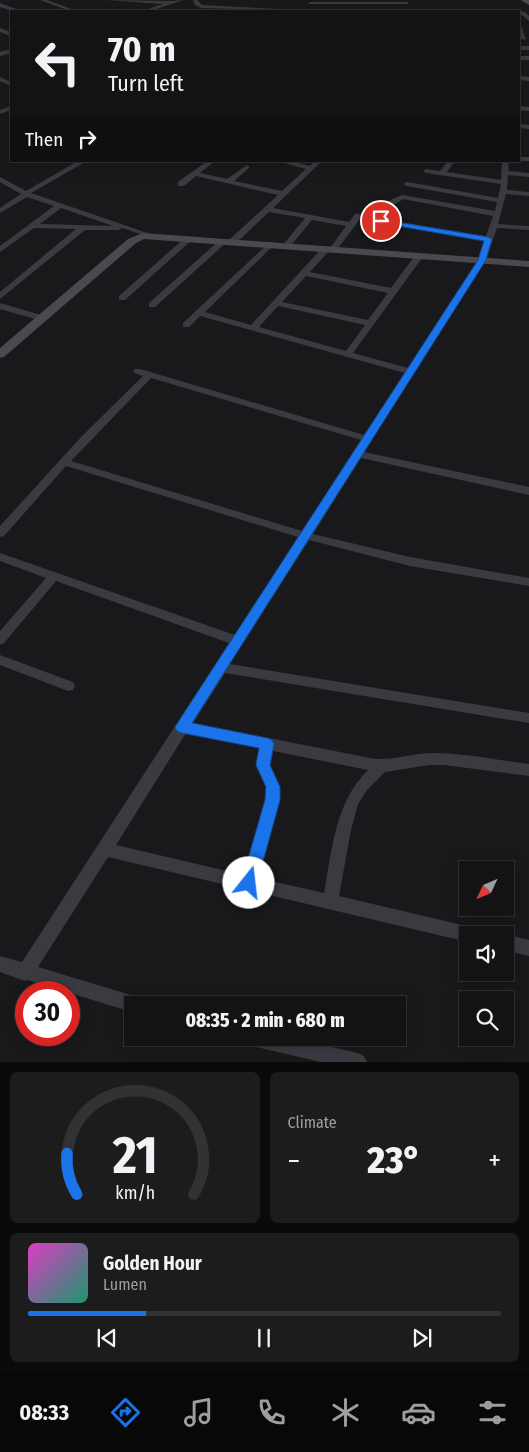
<!DOCTYPE html>
<html lang="en">
<head>
<meta charset="utf-8">
<style>
  body { margin:0; font-family:"Fira Sans Condensed",sans-serif; background:#1c1c1d; color:#f1f3f6; height:100vh; display:flex; flex-direction:column; font-size:19px; white-space:nowrap }
  * { box-sizing:border-box; margin:0 }
  p { font-size:16px; color:#9d9ea0 }
  .icon { flex:none; width:28px; height:28px; fill:none; stroke:currentColor; stroke-width:2; stroke-linecap:round; stroke-linejoin:round }
  .map { position:relative; height:1062px; overflow:hidden }
  .panel { display:flex; flex-direction:column; gap:10px; padding:10px; background:#0a0a0b; flex:1 }
  .panel>* { flex:none }
  .guide { position:absolute; left:10px; top:10px; width:510px; height:152px; border-radius:0px; box-shadow:0 2px 12px #0003,0 0 0 1px #323234; background:#131314; color:#f1f3f6; overflow:hidden }
  .needle { width:32px; rotate:226deg }
  .controls { position:absolute; left:459px; top:861px; display:grid; gap:10px }
  .controls a { display:grid; place-items:center; width:55px; height:55px; border-radius:0px; background:#131314; box-shadow:0 2px 12px #0003,0 0 0 1px #323234; font-size:25px }
  .speed { position:absolute; left:15px; top:981px; display:flex; gap:10px; font-size:25px; font-weight:700; text-align:center }
  .speed>* { display:grid; place-content:center; width:65px; height:65px; border-radius:50%; background:#131314; box-shadow:0 2px 12px #0003,0 0 0 1px #323234; line-height:1 }
  .speed .limit { border:8px solid #d22; background:#fff; color:#111 }
  .pin { position:absolute; display:grid; place-items:center; width:42px; height:42px; color:#fff; margin:-21px; border:2px solid #fff; border-radius:50%; box-shadow:0 1px 5px #0007 }
  .me { position:absolute; width:55px; margin:-28px; rotate:16deg; stroke-linejoin:round; filter:drop-shadow(0 0 4px #0008) }
  .turn { display:flex; align-items:center; gap:18px; height:105px; padding:0 15px; font-size:22px }
  .turn .icon { width:65px; height:65px; stroke-width:2.5 }
  .turn b { display:block; font-size:35px; line-height:42px }
  .then { display:flex; align-items:center; height:48px; padding:0 15px; background:#0003; gap:10px; font-size:19px }
  .big { font-size:38px; font-weight:800; line-height:1.1 }
  .panel .widget { flex:1; display:flex; flex-direction:column; justify-content:center; gap:8px; min-width:0; padding:0 18px; border-radius:8px; background:#1c1c1d }
  .panel .dial { align-items:center; gap:0 }
  .dial svg { height:130px; overflow:visible; fill:none; stroke:#323234; stroke-width:7; stroke-linecap:round; text-anchor:middle }
  .dial text { fill:#f1f3f6; stroke:none }
  .song { display:flex; align-items:center; gap:15px }
  .cover { width:60px; height:60px; border-radius:8px; background:linear-gradient(135deg,hsl(310 70% 55%),hsl(160 70% 35%)) }
  .played { height:5px; border-radius:2px; background:linear-gradient(90deg,#1a73e8 25%,#323234 25%) }
  .keys { display:flex; justify-content:space-around; direction:ltr }
  .heat { display:flex; justify-content:space-between; align-items:center; font-size:28px; direction:ltr }
  .panel .tiles { flex:1; display:grid; gap:10px; grid-template-columns:1fr 1fr }
  .widget:last-child { grid-column:span 2 }
  .trip { position:absolute; left:124px; top:996px; width:282px; height:50px; border-radius:0px; background:#131314; box-shadow:0 2px 12px #0003,0 0 0 1px #323234; font-weight:800; line-height:50px; text-align:center }
  .dock { display:flex; height:80px; justify-content:space-around; align-items:center; background:#080808; color:#9d9ea0 }
  .dock .icon { width:35px; height:35px }
  .dock .selected { color:#1a73e8 }
  .dock b { font-size:22px; color:#f1f3f6 }
  .map>svg:first-child { display:block }
  .lines { fill:none; stroke-linecap:round; stroke-linejoin:round }
  .minor { fill:#3a3b40; fill-rule:evenodd }
  .secondary { fill:#494a50; fill-rule:evenodd }
  .route { fill:#1a73e8; stroke:#114b97 }
</style>
</head>
<body>
<div class="map">
<svg width="529" height="1062" viewBox="0 0 529 1062">
  <rect width="100%" height="100%" fill="#19191b"/>
  <g class="lines">
    <g class="minor">
      <path d="M40,0h7l30,11h-7z"/>
      <path d="M106,0l66,1 12,-1 -34,11h-8l21,-7z"/>
      <path d="M193,0h4l5,5 113,6 -114,-3 -6,-3z"/>
      <path d="M310,2h97l2,1 -2,1h-99z"/>
      <path d="M0,3l19,7 1,1h-7l-13,-4z"/>
      <path d="M519,11l6,1 4,4v5l-7,-6 -3,-1z"/>
      <path d="M519,26l3,2 4,12 -5,-1 -2,-6z"/>
      <path d="M0,28l11,4v4l-11,-4z"/>
      <rect x="519" y="46" width="10" height="4"/>
      <path d="M11,49v4l-11,3v-4z"/>
      <rect x="519" y="56" width="10" height="4"/>
      <path d="M519,76l10,1v4l-10,-1z"/>
      <path d="M0,77l11,5v4l-11,-5z"/>
      <path d="M11,106v4l-11,4v-4z"/>
      <path d="M519,106l10,1v4l-10,-1z"/>
      <path d="M519,124l10,1v4l-10,-1z"/>
      <rect x="519" y="157" width="10" height="4"/>
      <path d="M78,161h9l-56,32 125,43 -4,2 -30,-10 -4,2h-33l-85,69v-7l76,-63 -42,-1 -34,24v-6l54,-40 -27,-9 -27,16v-5l21,-14 -21,-12v-5l26,14zM61,208l52,18 -73,-2z"/>
      <path d="M207,161h8l-15,12 27,6 20,-14 2,1v2l-15,13 48,10 24,-22 -30,-8h14l20,5 5,-5h7l-49,47 76,14 7,-9 7,2 -27,36 -6,-1 -20,22 81,16 25,-34h6v4l-69,95 55,15 70,-108 7,-19 -104,-18 -4,-2 4,-2 105,17 7,-20 -90,-17 -9,6 -10,13 -7,-2 11,-15 14,-6 93,16 2,-9 -90,-16 -4,-2 4,-2 91,16 3,-14 -75,-11 -3,-2 3,-2 14,2 8,-10h7l-8,11 54,8 1,-19h6l1,10 20,2v4l-21,-2 -1,15 22,2v4l-23,-2 -8,30 31,2v4l-32,-2 -11,32 -122,192 165,35v8l-168,-37 -48,76 97,23 119,21v8l-119,-20 -101,-26 -79,124 299,49v10l-304,-50 -32,50 182,36c21,1 38,-6 58,-6 32,0 64,7 96,11v12l-85,-11h-15l-44,7 -18,18 -9,14 -7,26 -12,66 140,33 2,6h-13v7l-360,-85 -70,110 106,32 2,6h-14v7l-105,-32 -2,1 -25,-9v-16l22,6 207,-319 -173,-62 -52,62 -4,2v-14l46,-53 -46,-17v-8l235,82 63,-98 -232,-71 -62,70 -4,1v-11l82,-90 61,-60 -9,-3v-4h6l224,66 41,-62 -205,-57 -11,11h-6v-4l87,-81 4,2 -1,2 -68,66 46,13 72,-78 7,1 16,-22 -34,-6 -23,28h-3l-4,-2 23,-28 -36,-6 -34,32h-6v-4l49,-45 -82,-19 -12,10h-6v-4zM306,276l82,17 -20,27 -86,-18zM278,306l87,19 -19,26 -87,-24zM151,378l210,62 -59,91 -231,-70zM186,733l73,15 -3,17 10,22v12l-22,76 -128,-30zM273,751l95,19c-33,32 -36,80 -44,123l-66,-15 22,-79v-12l-10,-22z"/>
      <path d="M187,236l7,2 -69,62h-6v-4z"/>
      <path d="M221,239l7,2 -73,66h-6v-4z"/>
      <path d="M0,303l45,13 1,2 -4,3 -42,-12z"/>
      <path d="M0,655l73,27 2,4 -2,4 -5,1 -68,-26z"/>
      <path d="M505,934l24,6v16l-24,-6v-15h-2z"/>
      <path d="M247,1038h44l67,15 6,3 3,6h-46l-65,-15 -6,-3z"/>
    </g>
    <g class="secondary">
      <path d="M521,0h8v5z"/>
      <path d="M143,233l386,28v6l-385,-28 -8,4 -132,114 -4,1v-10l128,-109z"/>
    </g>
  </g>
  <path class="route" d="M378,219l110,18 4,2 -6,21 -294,463 75,15 5,2 2,4 -4,21 10,22v13l-23,83 -3,5 -5,2 -6,-2 -2,-5 24,-83 1,-13 -10,-22 3,-17 -77,-15 -5,-2 -2,-4 303,-467 6,-19 -103,-18 -4,-2z"/>
</svg>
<div class="controls">
<a><svg class="needle" viewBox="-14 -14 28 28"><path d="M0-13l5 13h-10z" fill="#e53935"/><path d="M0 13l5-13h-10z" fill="#9d9ea0"/></svg></a>
<a><svg class="icon" aria-label="sound" viewBox="0 0 24 24"><path d="M4 9h4l5-4v14l-5-4H4zM17 9q2 3 0 6"/></svg></a>
<a><svg class="icon" aria-label="search" viewBox="0 0 24 24"><circle cx="10" cy="10" r="6"/><path d="M15 15l6 6"/></svg></a>
</div>
<div class="speed"><div class="limit">30</div></div>
<div class="pin" style="left:381px;top:221px;background:#d93025"><svg class="icon" aria-label="arrive" viewBox="0 0 24 24"><path d="M6 21V4h12l-3 4 3 4H6"/></svg></div>
<svg class="me" style="left:249px;top:883px" viewBox="-20 -20 40 40"><circle r="19" fill="#fff"/><path d="M0-13L10 11 0 6-10 11z" fill="#1a73e8"/></svg>
<div class="trip">08:35 · 2 min · 680 m</div>
<div class="guide">
<div class="turn"><svg class="icon" aria-label="left" viewBox="0 0 24 24"><path d="M17 20v-9H6M10 6l-5 5 5 5"/></svg><div><b>70 m</b>Turn left</div></div>
<div class="then">Then<svg class="icon" aria-label="right" viewBox="0 0 24 24"><path d="M7 20v-9h11M14 6l5 5-5 5"/></svg></div>
</div>
</div>
<section class="panel">
<div class="tiles">
<div class="widget dial"><svg viewBox="0 0 100 80">
<path d="M14 69A42 42 0 1 1 86 69"/>
<path d="M14 69A42 42 0 0 1 8 44" stroke="#1a73e8"/>
<text x="50" y="56" font-size="32" font-weight="700">21</text>
<text x="50" y="72" font-size="11">km/h</text>
</svg></div>
<div class="widget"><p>Climate</p>
<div class="heat"><a>−</a><b class="big">23°</b><a>+</a></div>
</div>
<div class="widget">
<div class="song"><i class="cover"></i><div><b>Golden Hour</b><p>Lumen</p></div></div>
<div class="played"></div>
<div class="keys"><svg class="icon" aria-label="previous" viewBox="0 0 24 24"><path d="M18 5L8 12l10 7zM5 5v14"/></svg><svg class="icon" aria-label="pause" viewBox="0 0 24 24"><path d="M8 5v14M16 5v14"/></svg><svg class="icon" aria-label="next" viewBox="0 0 24 24"><path d="M6 5l10 7-10 7zM19 5v14"/></svg></div>
</div>
</div>
</section>
<nav class="dock">
<b>08:33</b>
<svg class="icon selected" aria-label="directions" viewBox="0 0 24 24"><path d="M12 3l9 9-9 9-9-9zM9 14v-3h6M13 9l2 2-2 2"/></svg>
<svg class="icon" aria-label="music" viewBox="0 0 24 24"><path d="M9 18V5l10-2v13"/><circle cx="6" cy="18" r="3"/><circle cx="16" cy="16" r="3"/></svg>
<svg class="icon" aria-label="phone" viewBox="0 0 24 24"><path d="M5 4h4l2 5-3 2q2 4 5 5l2-3 5 2v4C11 20 4 13 5 4z"/></svg>
<svg class="icon" aria-label="climate" viewBox="0 0 24 24"><path d="M12 3v18M4 7l16 10M4 17L20 7"/></svg>
<svg class="icon" aria-label="car" viewBox="0 0 24 24"><path d="M5 17H2v-5l4-1 3-4h7l3 4 3 1v5h-3M9 17h6M6 11h13"/><circle cx="7" cy="17" r="2"/><circle cx="17" cy="17" r="2"/></svg>
<svg class="icon" aria-label="filters" viewBox="0 0 24 24"><path d="M4 7h16M4 17h16"/><circle cx="9" cy="7" r="2"/><circle cx="15" cy="17" r="2"/></svg>
</nav>
</body>
</html>
